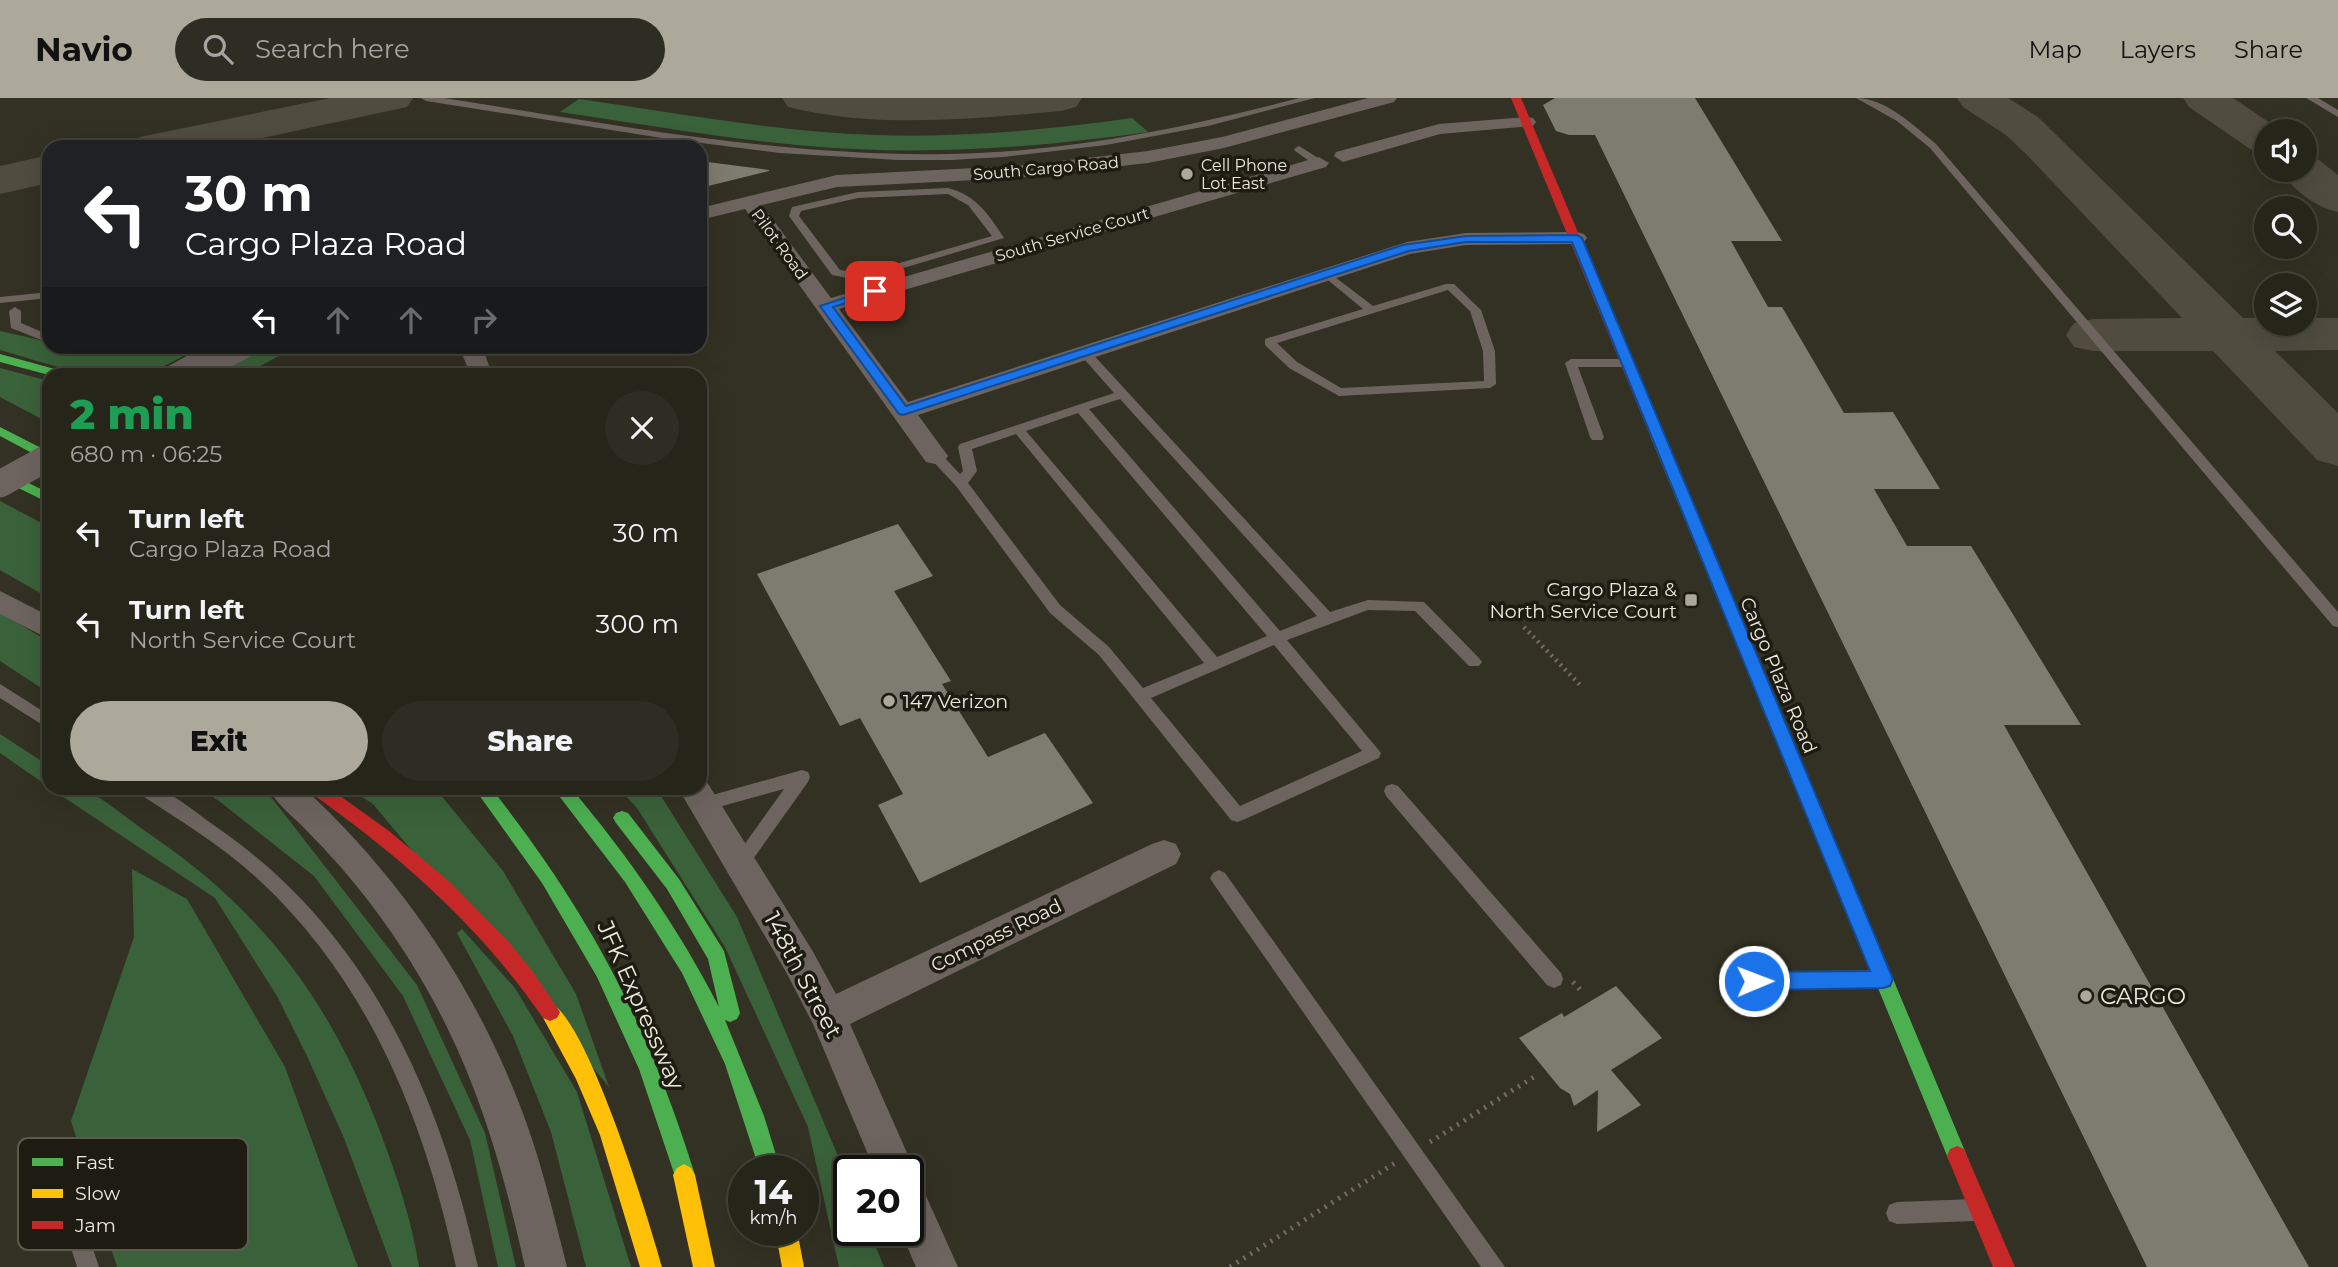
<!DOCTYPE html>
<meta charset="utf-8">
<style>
:root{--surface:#26251a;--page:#2e2d23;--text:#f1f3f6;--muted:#a4a5a2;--line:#424239;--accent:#aca99b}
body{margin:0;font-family:Montserrat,sans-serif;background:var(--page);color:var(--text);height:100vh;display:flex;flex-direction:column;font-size:26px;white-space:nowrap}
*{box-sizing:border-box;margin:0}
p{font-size:23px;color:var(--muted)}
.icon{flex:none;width:38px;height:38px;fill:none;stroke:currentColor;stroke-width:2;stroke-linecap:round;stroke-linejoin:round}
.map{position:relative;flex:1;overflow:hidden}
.details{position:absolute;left:42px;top:270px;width:665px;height:427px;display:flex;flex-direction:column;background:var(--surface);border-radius:21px;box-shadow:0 7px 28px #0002,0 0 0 2px var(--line)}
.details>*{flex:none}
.top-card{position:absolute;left:42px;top:42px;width:665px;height:214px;border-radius:21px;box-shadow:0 7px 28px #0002,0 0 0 2px var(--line);background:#202124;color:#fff;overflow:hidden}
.fabs{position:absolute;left:2254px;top:21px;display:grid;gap:14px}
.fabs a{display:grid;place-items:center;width:63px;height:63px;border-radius:50%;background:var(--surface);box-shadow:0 7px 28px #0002,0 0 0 2px var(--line);font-size:35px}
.speed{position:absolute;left:728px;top:1057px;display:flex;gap:14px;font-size:35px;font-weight:700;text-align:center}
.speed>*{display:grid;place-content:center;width:91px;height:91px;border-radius:50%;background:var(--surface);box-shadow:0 7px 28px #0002,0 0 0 2px var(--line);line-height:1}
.speed small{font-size:18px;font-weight:400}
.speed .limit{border:4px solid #111;border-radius:10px;background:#fff;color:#111}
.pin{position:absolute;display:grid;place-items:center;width:60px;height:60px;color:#fff;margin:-30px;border-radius:14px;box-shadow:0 4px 10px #0006}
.me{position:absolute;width:77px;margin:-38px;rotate:89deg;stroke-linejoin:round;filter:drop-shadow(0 0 5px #0008)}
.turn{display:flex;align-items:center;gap:24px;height:147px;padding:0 28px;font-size:32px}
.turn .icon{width:91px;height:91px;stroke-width:2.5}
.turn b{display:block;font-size:49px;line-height:60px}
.lanes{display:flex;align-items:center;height:66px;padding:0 28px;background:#0003;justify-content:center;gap:35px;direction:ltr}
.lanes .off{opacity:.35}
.round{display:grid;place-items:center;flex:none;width:74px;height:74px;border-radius:37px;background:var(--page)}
.head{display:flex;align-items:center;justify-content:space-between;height:119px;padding:0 28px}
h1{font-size:42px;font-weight:800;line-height:52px;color:#1e9e55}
.cta{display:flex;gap:14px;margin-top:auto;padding:14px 28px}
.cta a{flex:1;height:80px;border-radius:42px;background:var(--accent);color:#111;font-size:28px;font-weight:800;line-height:80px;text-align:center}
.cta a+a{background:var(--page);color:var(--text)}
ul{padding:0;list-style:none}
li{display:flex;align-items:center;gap:21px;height:91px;padding:0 28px}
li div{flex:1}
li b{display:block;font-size:26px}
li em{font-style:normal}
header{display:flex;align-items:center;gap:42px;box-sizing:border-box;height:98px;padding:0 35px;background:var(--accent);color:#111}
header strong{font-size:33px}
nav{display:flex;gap:38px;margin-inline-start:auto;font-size:24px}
.search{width:490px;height:63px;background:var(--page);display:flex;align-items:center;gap:18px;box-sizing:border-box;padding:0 24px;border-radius:38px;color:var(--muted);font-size:26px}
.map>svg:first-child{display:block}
.green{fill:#3a623a}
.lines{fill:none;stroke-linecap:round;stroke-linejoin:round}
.taxiway{fill:#504c40;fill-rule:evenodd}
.building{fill:#7d7c70}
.path-far1{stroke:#746c66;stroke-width:4.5;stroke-dasharray:2 4.5;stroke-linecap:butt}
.path{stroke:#746c66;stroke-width:5;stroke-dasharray:2 6;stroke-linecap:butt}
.lane{fill:#6e645f;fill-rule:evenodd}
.street{fill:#6e645f;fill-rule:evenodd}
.fast{fill:#4caf50;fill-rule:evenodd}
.slow{fill:#ffc107;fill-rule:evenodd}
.jam{fill:#c62828;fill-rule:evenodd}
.street-bridge{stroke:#6e645f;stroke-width:27}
.route{fill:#1a73e8;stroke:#114b97;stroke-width:2}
.poi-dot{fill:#aca99b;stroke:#1e1c12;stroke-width:2.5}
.labels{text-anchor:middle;stroke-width:7;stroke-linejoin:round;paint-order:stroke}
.far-poi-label{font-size:16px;fill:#edeadc;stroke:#1e1c12;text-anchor:start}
.far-street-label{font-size:16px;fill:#edeadc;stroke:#1e1c12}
.poi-label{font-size:19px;fill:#edeadc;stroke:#1e1c12;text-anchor:end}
.street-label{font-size:19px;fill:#edeadc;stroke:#1e1c12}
.near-street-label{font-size:23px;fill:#edeadc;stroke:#1e1c12}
.near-poi-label{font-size:23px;fill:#edeadc;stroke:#1e1c12;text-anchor:start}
.key{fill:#1e1c12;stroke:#5c5a4f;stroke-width:2}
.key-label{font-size:19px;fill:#edeadc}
</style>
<header>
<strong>Navio</strong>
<div class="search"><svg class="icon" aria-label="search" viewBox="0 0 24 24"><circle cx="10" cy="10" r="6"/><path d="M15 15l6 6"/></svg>Search here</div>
<nav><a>Map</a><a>Layers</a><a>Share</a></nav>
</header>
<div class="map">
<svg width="2338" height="1169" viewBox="0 0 2338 1169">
<rect width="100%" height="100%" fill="#333123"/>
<!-- green -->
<path class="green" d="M579 1C678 15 777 34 876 37 962 40 1047 32 1132 20L1148 34C1035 50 922 58 808 48 725 41 643 26 560 14Z
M0 233 49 244V248L72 249 118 258 163 249H200C186 256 171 266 156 271 103 288 50 266 0 252Z
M263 249H295L246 276H212Z
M0 270 49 283V325L0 299Z
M0 403 49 429V500L0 472Z
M0 514 49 544V595L0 563Z
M0 636 49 668V689L0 655Z
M50 690C59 689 73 687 82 690 101 698 130 723 148 735 264 813 332 906 381 1036 397 1079 412 1123 419 1169H392L344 1040 307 958 277 898 215 800Z
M198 690H264L417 887 485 1035 516 1169H498L470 1042 403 898 314 778 219 703Z
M348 690H435L503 773 576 896 609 989 373 706Z
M618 690H656L737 819 849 1084V1132H869L884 1169H839L808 1029 725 849 637 710Z
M132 771 187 801 285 969 358 1169H117L71 1023 134 839Z
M462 831 515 890 577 994 631 1169H586L551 1034 513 938 457 835Z"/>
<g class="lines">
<!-- taxiway -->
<path class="taxiway" d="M330 0H413L407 9 220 49H133L140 39Z
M782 0H1082L1076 9 1061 13C973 21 875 31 788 9Z
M1957 0H2008L2038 19 2243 220H2266V226H2305V220H2338V252L2275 253 2338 315V368L2317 362 2213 253H2093L2074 249 2066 237 2074 225 2093 221 2182 220 2027 57 2006 37 1963 9Z
M2183 0H2233L2282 33H2266V55L2250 51 2189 9Z
M49 57V85L0 96V68Z
M2305 59 2319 62 2338 77V114C2315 109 2293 92 2280 72H2305Z"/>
</g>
<!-- building -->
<path class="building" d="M1555 0H1695L1782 143H1731L1768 209H1782L1844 315 1893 314 1940 391H1874L1907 448H1971L2081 627H2004L2309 1169H2147L1595 37H1569L1556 33 1543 7Z
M700 63 769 72V73L700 90Z
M898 426 933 478 894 493 951 583 942 586 988 659 1045 635 1093 705 920 785 878 707 903 696 860 620 840 628 757 476Z
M1616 888 1662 940 1611 972 1641 1007 1597 1034 1598 992 1574 1008 1570 996 1560 990 1519 940 1562 915 1564 919Z"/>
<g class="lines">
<!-- path-far1 -->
<path class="path-far1" d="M1524 529 1580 587"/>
<!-- path -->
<path class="path" d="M1573 884 1582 894
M1430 1044 1537 977
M1230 1169 1395 1065"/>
<!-- lane -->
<path class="lane" d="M421 0H444C612 26 779 59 949 56 1068 54 1185 30 1299 0H1315L1208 28 1106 47 1003 59 951 62H898L780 55 662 40 426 3Z
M1856 0C1886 0 1914 28 1936 46L2338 514V529L2333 528 1930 50 1897 23Z
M2306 0H2318L2338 12V19Z
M1299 48 1323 63V67H1315L1295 53 1294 51Z
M948 90C976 97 989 117 1004 140L870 180 881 193 875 196 858 182 832 177 789 118 792 109 858 94ZM948 96 968 107 992 138 862 176 840 172 799 118 801 113 858 100Z
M1327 173 1373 208 1446 186H1454L1481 212 1495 253 1496 286 1490 290 1339 298 1289 270 1265 247V241L1363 211 1323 178 1321 176ZM1448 192 1470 213 1483 253 1484 283 1341 290 1297 264 1277 245Z
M49 194V200L0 205V199Z
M15 209 21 213V225L49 237V245L11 230 9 213Z
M97 248H112L106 252Z
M1084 250 1088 251 1330 514 1368 502 1424 504 1479 560 1482 564 1479 568H1469L1415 513 1368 512 1287 542 1381 655 1379 660 1243 722 1237 724 1231 722 1099 557 1050 515 956 388 928 358 930 355H940L960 376 963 373 958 349 960 346 1114 295 1078 254ZM1120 301 1317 518 1280 533 1089 311ZM1078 315 1267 538 1217 559 1026 333ZM1016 336 1204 565 1143 590 1109 549 1060 507 968 385 977 373 972 351ZM1274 547 1362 653 1240 708 1151 600Z
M1571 261H1627L1633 265 1627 269H1578L1604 339 1602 342H1592L1590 339 1565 265Z
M0 586 49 617V631L0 600Z
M802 672 808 674 810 679 808 684 746 771 740 773 734 771 731 766 734 761 784 691 704 713 698 711 695 706 698 701Z
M1392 686 1398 688 1561 875 1563 881 1561 887 1554 890 1547 887 1386 698 1384 693 1386 688Z
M136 690C141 689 151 688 157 690 170 693 202 719 215 728 368 833 439 993 478 1169H456C425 1024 370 885 259 782 223 748 179 722 138 695Z
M1219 772 1225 775 1505 1169H1481L1213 785 1210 780 1213 775Z
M1881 872 1888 875 1890 881 1888 887 1881 890 1753 892 1746 889 1743 883 1746 877 1753 874Z
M1974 1101 1982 1104 1985 1112 1982 1120 1974 1123 1897 1126 1889 1123 1886 1115 1889 1107 1897 1104Z
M82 1139 90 1142 99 1169H77L71 1150 74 1142Z"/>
<!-- street -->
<path class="street" d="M1368 0H1397L1394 4 1224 50 1148 65 1016 80 837 89 762 107 831 200 1312 61 1319 59 1329 65 1326 69 839 211 908 304 1407 144 1466 135 1577 134 1584 136 1587 140 1584 144 1577 146 1466 147 1410 156 918 317 948 358 944 364 935 366 926 364 745 111 700 122V110L837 77 1016 68 1148 53 1222 39Z
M1527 19 1533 20 1536 24 1533 28 1440 36 1343 64 1334 58 1336 54 1439 26Z
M205 248H263L260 253 218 276H198L196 272 187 276H159L163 271Z
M459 248H482L492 276H470Z
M0 493 49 518V541L0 516Z
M700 679 705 681 812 852 836 896 1152 746 1164 742 1176 746 1181 756 1176 766 850 926 915 1073 910 1084 922 1089 958 1169H916L900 1132H908V1073H875L813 926 786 874 678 690H700Z
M268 690H304C399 778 472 884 519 1005 540 1058 553 1114 567 1169H525C494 1030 458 921 370 805 351 780 330 756 307 733 294 719 277 707 268 690Z"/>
<!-- fast -->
<path class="fast" d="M0 256 62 273 64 276 49 277 0 264Z
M0 329 49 354V364L0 338Z
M0 371 49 395V405L0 381Z
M474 690H491C589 814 648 926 695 1077L691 1084 684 1088 677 1084 639 971 597 879 542 785Z
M553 690H571C628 758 678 829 719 909L708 861 667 791 616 725 613 720 616 715 622 713 628 715 679 781 724 853 740 915 737 921 730 924 725 922 764 1018 781 1073H760L725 966 682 875 625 784Z
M1824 730 1830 732 1833 737 1967 1058 1964 1065 1957 1068 1950 1065 1815 737 1818 732Z"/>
<!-- slow -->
<path class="slow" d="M1657 333 1664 337 1833 737 1830 742 1824 744 1818 742 1815 737 1650 337Z
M550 905C587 919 650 1125 662 1169H640L600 1037 576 981 540 914 543 908Z
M684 1066 691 1070 695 1077 715 1169H693L673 1077 677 1070Z
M775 1132H797L804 1169H782Z"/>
<!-- jam -->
<path class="jam" d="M1511 0H1521L1664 337 1662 340H1652L1650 337Z
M309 690H329L389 733 451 785 508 843 533 874 560 914 557 920 550 923 543 920C479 827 402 760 311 695Z
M1957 1048 1964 1051 2015 1169H1993L1947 1058 1950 1051Z"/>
<!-- street-bridge -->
<path class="street-bridge" d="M0 386 49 359"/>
</g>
<!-- route -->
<path class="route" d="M1577 137 1582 140 1893 881 1890 888 1883 890 1754 892 1747 889 1744 883 1747 877 1754 874 1870 873 1572 144H1466L1409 153 903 317 899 316 820 208 871 191H879V195L833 209 906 308 1403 147 1466 138Z"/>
<!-- markers -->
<g class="poi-dot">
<circle cx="1187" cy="76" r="7"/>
<rect x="1684" y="495" width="14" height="14" rx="3.5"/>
<circle cx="889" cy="603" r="7"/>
<circle cx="2086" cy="898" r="7"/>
</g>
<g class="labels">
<!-- far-poi labels -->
<g class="far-poi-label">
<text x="1201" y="73">Cell Phone<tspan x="1201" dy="18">Lot East</tspan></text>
</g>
<!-- far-street labels -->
<g class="far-street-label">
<text transform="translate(1046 70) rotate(-5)" y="6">South Cargo Road</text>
<text transform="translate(1072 136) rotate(-16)" y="6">South Service Court</text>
<text transform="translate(780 146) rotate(54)" y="6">Pilot Road</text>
</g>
<!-- poi labels -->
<g class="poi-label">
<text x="1677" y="498">Cargo Plaza &amp;<tspan x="1677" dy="22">North Service Court</tspan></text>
<text x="903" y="610" text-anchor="start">147 Verizon</text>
</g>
<!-- street labels -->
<g class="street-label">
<text transform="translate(1779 577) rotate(67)" y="7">Cargo Plaza Road</text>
<text transform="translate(996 837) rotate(-26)" y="7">Compass Road</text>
</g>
<!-- near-street labels -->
<g class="near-street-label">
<text transform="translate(803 877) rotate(62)" y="8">148th Street</text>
<text transform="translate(641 907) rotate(66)" y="8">JFK Expressway</text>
</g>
<!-- near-poi labels -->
<g class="near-poi-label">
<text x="2100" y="906">CARGO</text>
</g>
</g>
<!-- legend -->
<rect x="18" y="1040" width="230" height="112" rx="10" class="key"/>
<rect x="32" y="1060" width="31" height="8" fill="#4caf50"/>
<rect x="32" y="1091" width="31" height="9" fill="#ffc107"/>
<rect x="32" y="1123" width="31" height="8" fill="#c62828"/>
<g class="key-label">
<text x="75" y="1071">Fast</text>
<text x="75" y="1102">Slow</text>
<text x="75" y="1134">Jam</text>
</g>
</svg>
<div class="fabs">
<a><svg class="icon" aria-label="sound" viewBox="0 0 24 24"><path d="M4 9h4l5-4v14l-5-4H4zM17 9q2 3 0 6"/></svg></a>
<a><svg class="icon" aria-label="search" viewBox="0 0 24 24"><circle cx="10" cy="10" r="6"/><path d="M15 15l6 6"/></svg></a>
<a><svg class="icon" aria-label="layers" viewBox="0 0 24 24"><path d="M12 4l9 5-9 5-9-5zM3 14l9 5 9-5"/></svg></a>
</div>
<div class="speed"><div>14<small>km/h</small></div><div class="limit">20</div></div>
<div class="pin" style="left:875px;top:193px;background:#d93025"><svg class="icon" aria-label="arrive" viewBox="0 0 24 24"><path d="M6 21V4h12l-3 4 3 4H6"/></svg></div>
<svg class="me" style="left:1754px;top:883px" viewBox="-20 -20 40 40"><circle r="17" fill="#1a73e8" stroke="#fff" stroke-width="3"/><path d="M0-11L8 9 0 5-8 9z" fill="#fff"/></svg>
<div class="top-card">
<div class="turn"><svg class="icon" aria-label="left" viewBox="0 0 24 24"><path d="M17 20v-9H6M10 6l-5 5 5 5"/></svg><div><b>30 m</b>Cargo Plaza Road</div></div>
<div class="lanes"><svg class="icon" aria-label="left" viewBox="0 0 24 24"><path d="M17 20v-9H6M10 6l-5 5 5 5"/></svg><svg class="icon off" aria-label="ahead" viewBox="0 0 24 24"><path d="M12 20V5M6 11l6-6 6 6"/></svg><svg class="icon off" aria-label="ahead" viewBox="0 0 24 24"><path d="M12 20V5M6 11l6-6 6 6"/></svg><svg class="icon off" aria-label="right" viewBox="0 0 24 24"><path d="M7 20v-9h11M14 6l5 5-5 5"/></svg></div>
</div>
<section class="details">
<div class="head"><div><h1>2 min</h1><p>680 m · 06:25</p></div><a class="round"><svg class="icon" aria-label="close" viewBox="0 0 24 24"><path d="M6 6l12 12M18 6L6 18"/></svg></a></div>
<ul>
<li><svg class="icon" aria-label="left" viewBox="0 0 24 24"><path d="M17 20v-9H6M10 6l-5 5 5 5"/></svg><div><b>Turn left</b><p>Cargo Plaza Road</p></div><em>30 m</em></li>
<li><svg class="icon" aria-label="left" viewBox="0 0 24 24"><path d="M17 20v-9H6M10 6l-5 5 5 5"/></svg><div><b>Turn left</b><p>North Service Court</p></div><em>300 m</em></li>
</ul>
<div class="cta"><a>Exit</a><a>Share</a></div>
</section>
</div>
